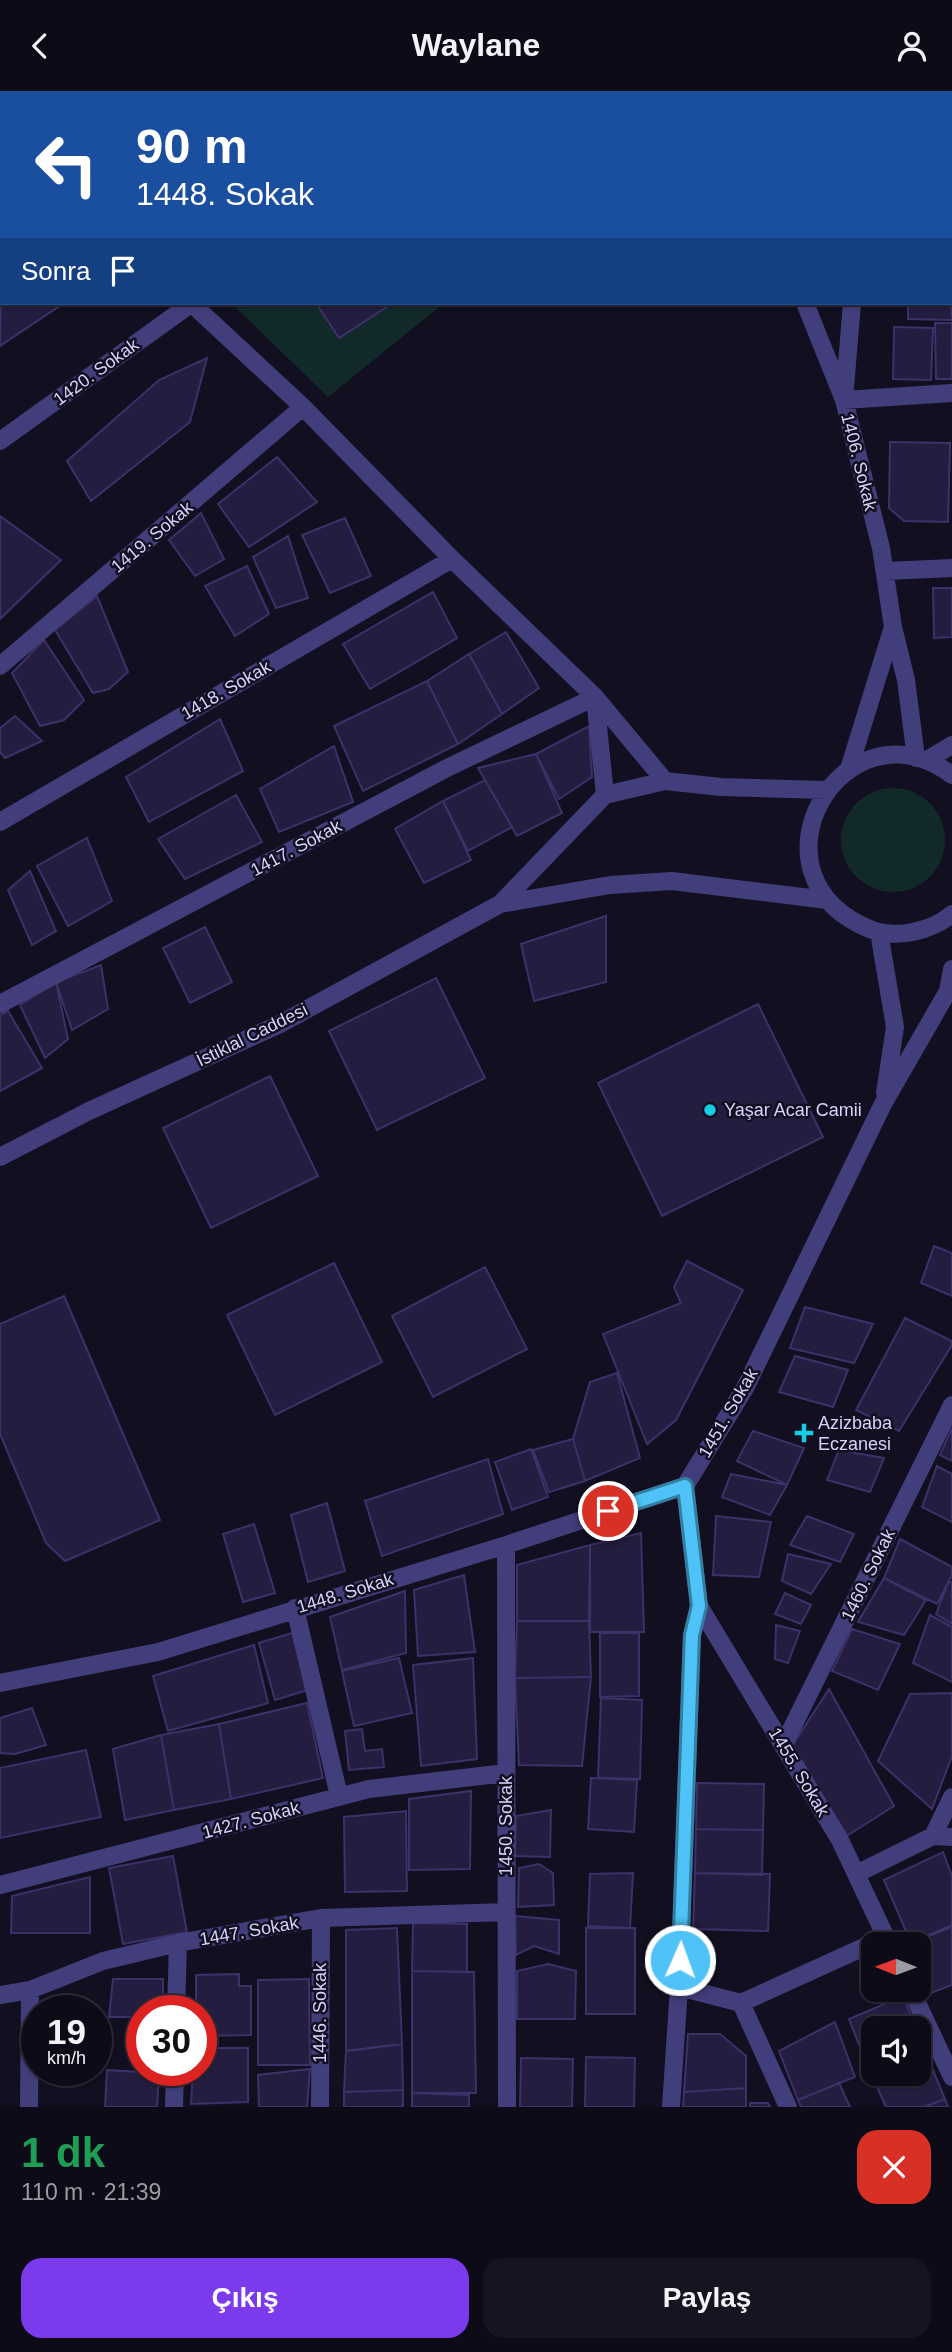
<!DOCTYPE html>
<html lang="tr">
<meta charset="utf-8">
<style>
:root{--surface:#0e0b18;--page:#171421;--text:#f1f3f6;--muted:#9b9ba2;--line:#2e2b37;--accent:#7c3aed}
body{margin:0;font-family:Arial,sans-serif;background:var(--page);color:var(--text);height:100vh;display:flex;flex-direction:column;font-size:26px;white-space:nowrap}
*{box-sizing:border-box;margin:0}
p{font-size:23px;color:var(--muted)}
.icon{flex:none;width:38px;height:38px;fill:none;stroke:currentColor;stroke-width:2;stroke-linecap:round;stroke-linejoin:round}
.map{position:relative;height:2016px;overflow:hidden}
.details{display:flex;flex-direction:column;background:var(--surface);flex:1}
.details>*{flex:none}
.hud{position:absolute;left:0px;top:0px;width:952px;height:214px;box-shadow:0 2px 5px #0004,0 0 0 2px var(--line);background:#1a4fa0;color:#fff;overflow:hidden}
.needle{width:46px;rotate:271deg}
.tools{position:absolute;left:861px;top:1841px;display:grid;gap:14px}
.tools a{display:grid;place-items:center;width:70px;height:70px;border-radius:14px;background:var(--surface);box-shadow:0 2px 5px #0004,0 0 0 2px var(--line);font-size:35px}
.speed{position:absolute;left:21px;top:1904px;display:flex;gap:14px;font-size:35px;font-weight:700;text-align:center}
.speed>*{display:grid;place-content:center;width:91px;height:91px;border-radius:50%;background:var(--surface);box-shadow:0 2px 5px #0004,0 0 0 2px var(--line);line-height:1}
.speed small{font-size:18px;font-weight:400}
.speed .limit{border:10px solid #d22;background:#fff;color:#111}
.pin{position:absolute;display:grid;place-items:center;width:60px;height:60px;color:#fff;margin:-30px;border:4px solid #fff;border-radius:50%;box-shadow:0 2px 7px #0007}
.me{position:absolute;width:77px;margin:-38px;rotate:2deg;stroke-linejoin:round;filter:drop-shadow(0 0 5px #0008)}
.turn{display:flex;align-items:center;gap:24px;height:147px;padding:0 21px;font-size:32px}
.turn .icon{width:91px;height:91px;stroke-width:2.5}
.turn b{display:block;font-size:49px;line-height:60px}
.then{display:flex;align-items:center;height:66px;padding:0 21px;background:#0003;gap:14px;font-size:26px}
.round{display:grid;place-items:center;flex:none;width:74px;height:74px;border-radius:21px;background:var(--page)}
.summary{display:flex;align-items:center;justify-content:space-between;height:119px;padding:0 21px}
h1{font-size:42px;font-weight:800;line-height:52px;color:#1e9e55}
.action{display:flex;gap:14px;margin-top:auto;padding:14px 21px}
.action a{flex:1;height:80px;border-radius:21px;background:var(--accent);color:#fff;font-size:28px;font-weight:800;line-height:80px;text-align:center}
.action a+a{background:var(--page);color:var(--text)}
header{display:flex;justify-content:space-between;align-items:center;height:91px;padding:0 21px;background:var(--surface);font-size:32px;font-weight:800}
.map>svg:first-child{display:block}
.green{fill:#122929}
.building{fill:#241d3f;stroke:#3c3169;stroke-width:2}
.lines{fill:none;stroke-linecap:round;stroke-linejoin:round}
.minor{stroke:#413e7b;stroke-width:18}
.route-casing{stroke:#337fa1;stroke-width:18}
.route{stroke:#4fc3f7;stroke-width:12}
.poi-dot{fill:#14cde5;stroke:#120f20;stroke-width:2.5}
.labels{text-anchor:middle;stroke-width:5;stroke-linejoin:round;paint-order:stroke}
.street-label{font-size:18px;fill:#d7d2fb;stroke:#120f20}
.poi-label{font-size:18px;fill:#d7d2fb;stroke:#120f20;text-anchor:start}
</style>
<header><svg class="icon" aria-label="back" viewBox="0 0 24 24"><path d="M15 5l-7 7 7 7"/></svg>Waylane<svg class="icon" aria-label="person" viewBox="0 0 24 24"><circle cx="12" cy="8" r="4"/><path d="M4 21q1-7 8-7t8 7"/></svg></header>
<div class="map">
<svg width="952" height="2016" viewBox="0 0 952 2016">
<rect width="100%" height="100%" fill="#120f20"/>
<!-- green -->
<path class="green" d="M231 212H444L328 306Z
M841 749a52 52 0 1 1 104 0a52 52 0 1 1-104 0Z"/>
<!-- building -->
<path class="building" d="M168 0H253L254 2H169Z
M909 0H952V4L950 2Z
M950 7H952L950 58Z
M950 63H952V100H950Z
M950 105H952V142H950Z
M950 190 952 229 908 228V212H950Z
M1 196 2 212H64L0 255Z
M316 212H393L339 247Z
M935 232H952V288H936Z
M894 236 933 237 931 289 893 288Z
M207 267 190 331 91 410 67 370 159 289Z
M890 351 950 352 948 431 904 430 889 417Z
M277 366 317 411 249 456 218 413Z
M201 422 224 468 195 485 169 449Z
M0 425 61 469 0 528Z
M345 427 371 485 330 502 302 444Z
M288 445 308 507 276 517 253 466Z
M247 475 269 523 235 545 205 495Z
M933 497H952V546L934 547Z
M433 501 457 547 370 598 343 553Z
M97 505 128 581 109 598 93 602 55 539Z
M506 541 539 597 502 623 469 563Z
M44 549 84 609 64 629 40 635 12 582Z
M469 563 502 623 458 653 427 590Z
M427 590 458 653 363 700 334 635Z
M15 625 42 650 5 667 0 661V637Z
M220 628 243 680 149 731 126 686Z
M589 635 592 686 559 708 536 663Z
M334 655 353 711 279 741 260 698Z
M536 663 562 722 517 745 478 677Z
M485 689 512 736 468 760 443 710Z
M236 704 262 751 185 788 158 748Z
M443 710 471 769 424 792 395 738Z
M87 747 112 810 68 835 37 775Z
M30 780 56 840 32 854 8 799Z
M606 825V891L534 910 521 853Z
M205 836 232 891 190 912 163 857Z
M101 874 108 918 72 939 56 891Z
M436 887 485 987 377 1039 329 940Z
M56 891 68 948 45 967 20 914Z
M758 913 823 1046 662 1125 598 992Z
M8 920 42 977 0 1000V924Z
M270 985 318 1085 211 1137 163 1037Z
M934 1155 952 1162V1205L921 1192Z
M687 1170 743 1199 676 1329 647 1353 603 1243 681 1212 674 1196Z
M334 1172 382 1271 275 1324 227 1224Z
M485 1176 527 1258 433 1306 392 1225Z
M64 1205 160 1429 65 1470 46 1452 0 1343V1233Z
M805 1216 873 1233 854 1272 790 1257Z
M905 1227 952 1250V1254L899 1340 856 1319Z
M795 1265 848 1279 833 1316 779 1301Z
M617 1282 640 1367 585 1390 573 1348 590 1291Z
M952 1337V1370L940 1364Z
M753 1340 804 1357 787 1394 737 1370Z
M573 1348 585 1390 549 1401 533 1359Z
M531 1358 548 1406 512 1419 495 1371Z
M839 1359 884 1367 870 1401 827 1389Z
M488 1368 503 1423 382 1465 365 1410Z
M937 1375 952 1383V1431L922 1416Z
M731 1383 787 1394 770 1424 722 1406Z
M327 1412 345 1480 308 1491 291 1424Z
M716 1425 771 1431 759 1486 713 1484Z
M807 1425 854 1443 840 1471 790 1454Z
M254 1433 275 1502 243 1511 223 1443Z
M641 1442 644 1541H590V1454Z
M900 1448 952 1476V1484L937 1513 884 1487Z
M590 1454 589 1530H517V1474Z
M788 1463 831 1473 811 1503 782 1490Z
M464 1484 475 1561 418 1565 414 1499Z
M884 1487 926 1509 904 1544 858 1531Z
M952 1491V1533L936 1523 948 1492Z
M405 1500 406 1562 342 1579 330 1526Z
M785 1502 811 1514 801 1533 775 1523Z
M930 1524 952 1536V1591L913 1572Z
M517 1530H589L591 1586 515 1587Z
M776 1534 800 1540 788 1572 775 1568Z
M852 1538 900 1553 878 1599 832 1580Z
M292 1542 308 1599 275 1609 259 1552Z
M600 1542H639V1605L600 1606Z
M254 1554 268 1612 168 1640 153 1585Z
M399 1567 412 1622 354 1635 342 1580Z
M473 1567 477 1668 421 1675 413 1574Z
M591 1586 582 1675 519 1674 515 1587Z
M829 1598 894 1715 840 1749 792 1655Z
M952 1602V1665L932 1718 878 1670 910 1603Z
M601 1607 642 1609 640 1688 598 1687Z
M307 1612 323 1687 231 1708 219 1633Z
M32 1617 46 1654 15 1663 0 1662V1627Z
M219 1633 231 1708 174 1719 161 1644Z
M362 1638 365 1660 382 1658 384 1676 349 1679 345 1640Z
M161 1644 174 1719 125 1729 113 1658Z
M86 1659 101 1726 0 1747V1677Z
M591 1687 637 1689 634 1741 588 1738Z
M697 1692 764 1693 763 1739 696 1738Z
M471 1700 470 1778 409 1779V1708Z
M551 1719 550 1766 515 1765 516 1725Z
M406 1720 407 1800 345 1801 344 1726Z
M696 1738 763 1739 762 1784 695 1782Z
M943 1761 952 1785V1834L911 1852 884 1789Z
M173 1765 187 1841 123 1853 109 1777Z
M539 1773 553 1782 554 1814 518 1816 519 1777Z
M633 1782 630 1837 588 1835 590 1783Z
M695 1782 770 1783 768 1840 693 1838Z
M90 1786V1842H11L12 1805Z
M515 1825 559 1829V1863L534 1855 516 1864Z
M413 1832 467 1833V1881L412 1880Z
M952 1836V1894L931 1902 919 1872V1853L911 1852Z
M397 1837 402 1953 346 1960V1839Z
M586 1837H635V1923H586Z
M548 1873 576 1880 575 1928H517V1880Z
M412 1880 474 1881 476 2002H412Z
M239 1883V1895H251V1944L201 1945V1920H196V1884Z
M113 1888H163V1920H142V1926H109Z
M309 1888 310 1974H258V1889Z
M903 1905 916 1937H873V1972L867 1974 849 1928Z
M835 1931 855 1986 798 2009 779 1960Z
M688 1943H720L746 1965V1997L684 2001Z
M402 1953 403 1999 344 2001 346 1960Z
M922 1953 945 2008 924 2016H886L867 1974 873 1972V1983H919V1954Z
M201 1957H248V2011L191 2013 193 1979H201Z
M586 1966 635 1967 634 2016H585Z
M521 1967 573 1968 572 2016H520Z
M310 1978 307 2016H259L258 1984Z
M107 1979 159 1982 157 2016H105Z
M839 1992 850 2016H801L798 2009Z
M746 1997V2016H683L684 2001Z
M403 1999V2016H344V2001Z
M412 2002 469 2004V2016H412Z
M945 2008 948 2016H924Z
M750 2012H768L770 2016H750Z"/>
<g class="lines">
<!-- minor -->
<path class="minor" d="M12 0 13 2
M713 0 714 2
M870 2V0
M0 107 2 106
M191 212 303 316 452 468 595 606 665 690
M805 212 844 309 881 457 893 536 906 589 916 667
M852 212 844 309 952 302
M0 350 192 212
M886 480 952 477
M0 575 303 316
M595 606 605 704
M927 669 952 654
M849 678 893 536
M952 684C843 603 737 786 872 839 897 848 932 840 952 823
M0 731 452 468
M500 813 610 794 672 790 827 809
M879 841 895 936 885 1002
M0 913 447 677 595 606
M0 1066 89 1020 280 933 500 813 605 704 665 690 721 696 826 699
M506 1454 507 2016
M699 1515 840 1749 889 1853
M295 1517 339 1705
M0 1592 158 1561 506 1454 685 1395
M783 1655 952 1314
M933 1745 952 1706
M856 1783 933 1745 952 1746
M0 1794 369 1698 506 1682
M679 1896 741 1912 788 2016
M911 1899 952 1986
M0 1904 30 1899 103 1870 178 1852 321 1827 506 1821
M741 1912 886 1846
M176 1920 178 1852
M29 2016 30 1899
M174 2016 175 1979
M320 2016 321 1827
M671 2016 679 1896 692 1544 699 1515 685 1395 745 1297 883 1013 948 900 952 878"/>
</g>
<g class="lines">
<!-- route casing -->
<g class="route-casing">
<path id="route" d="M608 1420 685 1395 699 1515 692 1544 680 1869"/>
</g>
<!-- route -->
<use href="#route" class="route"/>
</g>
<!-- markers -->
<g class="poi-dot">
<circle cx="710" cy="1019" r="7"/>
<path d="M800.5 1331.5h7v7h7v7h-7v7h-7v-7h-7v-7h7z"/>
</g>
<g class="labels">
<!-- street labels -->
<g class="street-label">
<text transform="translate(96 281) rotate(-36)" y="6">1420. Sokak</text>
<text transform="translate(859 371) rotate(76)" y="6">1406. Sokak</text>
<text transform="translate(152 446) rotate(-40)" y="6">1419. Sokak</text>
<text transform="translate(226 599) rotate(-30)" y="6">1418. Sokak</text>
<text transform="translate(296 757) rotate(-28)" y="6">1417. Sokak</text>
<text transform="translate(252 944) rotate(-26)" y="6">İstiklal Caddesi</text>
<text transform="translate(728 1322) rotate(-60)" y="6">1451. Sokak</text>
<text transform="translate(868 1484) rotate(-64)" y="6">1460. Sokak</text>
<text transform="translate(345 1502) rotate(-17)" y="6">1448. Sokak</text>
<text transform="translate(799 1681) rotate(59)" y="6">1455. Sokak</text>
<text transform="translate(251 1729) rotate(-15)" y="6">1427. Sokak</text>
<text transform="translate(506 1735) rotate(-90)" y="6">1450. Sokak</text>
<text transform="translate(249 1840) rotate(-10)" y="6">1447. Sokak</text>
<text transform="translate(320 1922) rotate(-90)" y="6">1446. Sokak</text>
</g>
<!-- poi labels -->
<g class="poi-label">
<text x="724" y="1025">Yaşar Acar Camii</text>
<text x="818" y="1338">Azizbaba<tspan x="818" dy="21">Eczanesi</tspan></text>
</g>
</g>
</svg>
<div class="tools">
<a><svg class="needle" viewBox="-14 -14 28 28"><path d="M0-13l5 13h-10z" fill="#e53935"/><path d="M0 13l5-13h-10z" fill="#9b9ba2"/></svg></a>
<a><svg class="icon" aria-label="sound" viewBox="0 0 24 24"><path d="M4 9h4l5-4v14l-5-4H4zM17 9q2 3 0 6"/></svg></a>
</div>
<div class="speed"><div>19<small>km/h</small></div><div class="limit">30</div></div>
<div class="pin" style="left:608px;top:1420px;background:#d93025"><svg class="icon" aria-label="arrive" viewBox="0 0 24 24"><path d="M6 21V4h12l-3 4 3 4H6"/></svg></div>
<svg class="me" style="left:680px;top:1869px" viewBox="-20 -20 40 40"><circle r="17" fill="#4fc3f7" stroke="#fff" stroke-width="3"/><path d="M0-11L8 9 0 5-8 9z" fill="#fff"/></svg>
<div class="hud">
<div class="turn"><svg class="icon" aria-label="left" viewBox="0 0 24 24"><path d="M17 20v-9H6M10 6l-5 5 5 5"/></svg><div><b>90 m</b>1448. Sokak</div></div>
<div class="then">Sonra<svg class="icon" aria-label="arrive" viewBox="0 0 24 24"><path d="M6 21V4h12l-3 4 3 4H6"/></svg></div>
</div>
</div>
<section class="details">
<div class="summary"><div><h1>1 dk</h1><p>110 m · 21:39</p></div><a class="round" style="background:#d93025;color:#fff"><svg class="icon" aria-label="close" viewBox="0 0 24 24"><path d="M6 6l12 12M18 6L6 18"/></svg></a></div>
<div class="action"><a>Çıkış</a><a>Paylaş</a></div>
</section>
